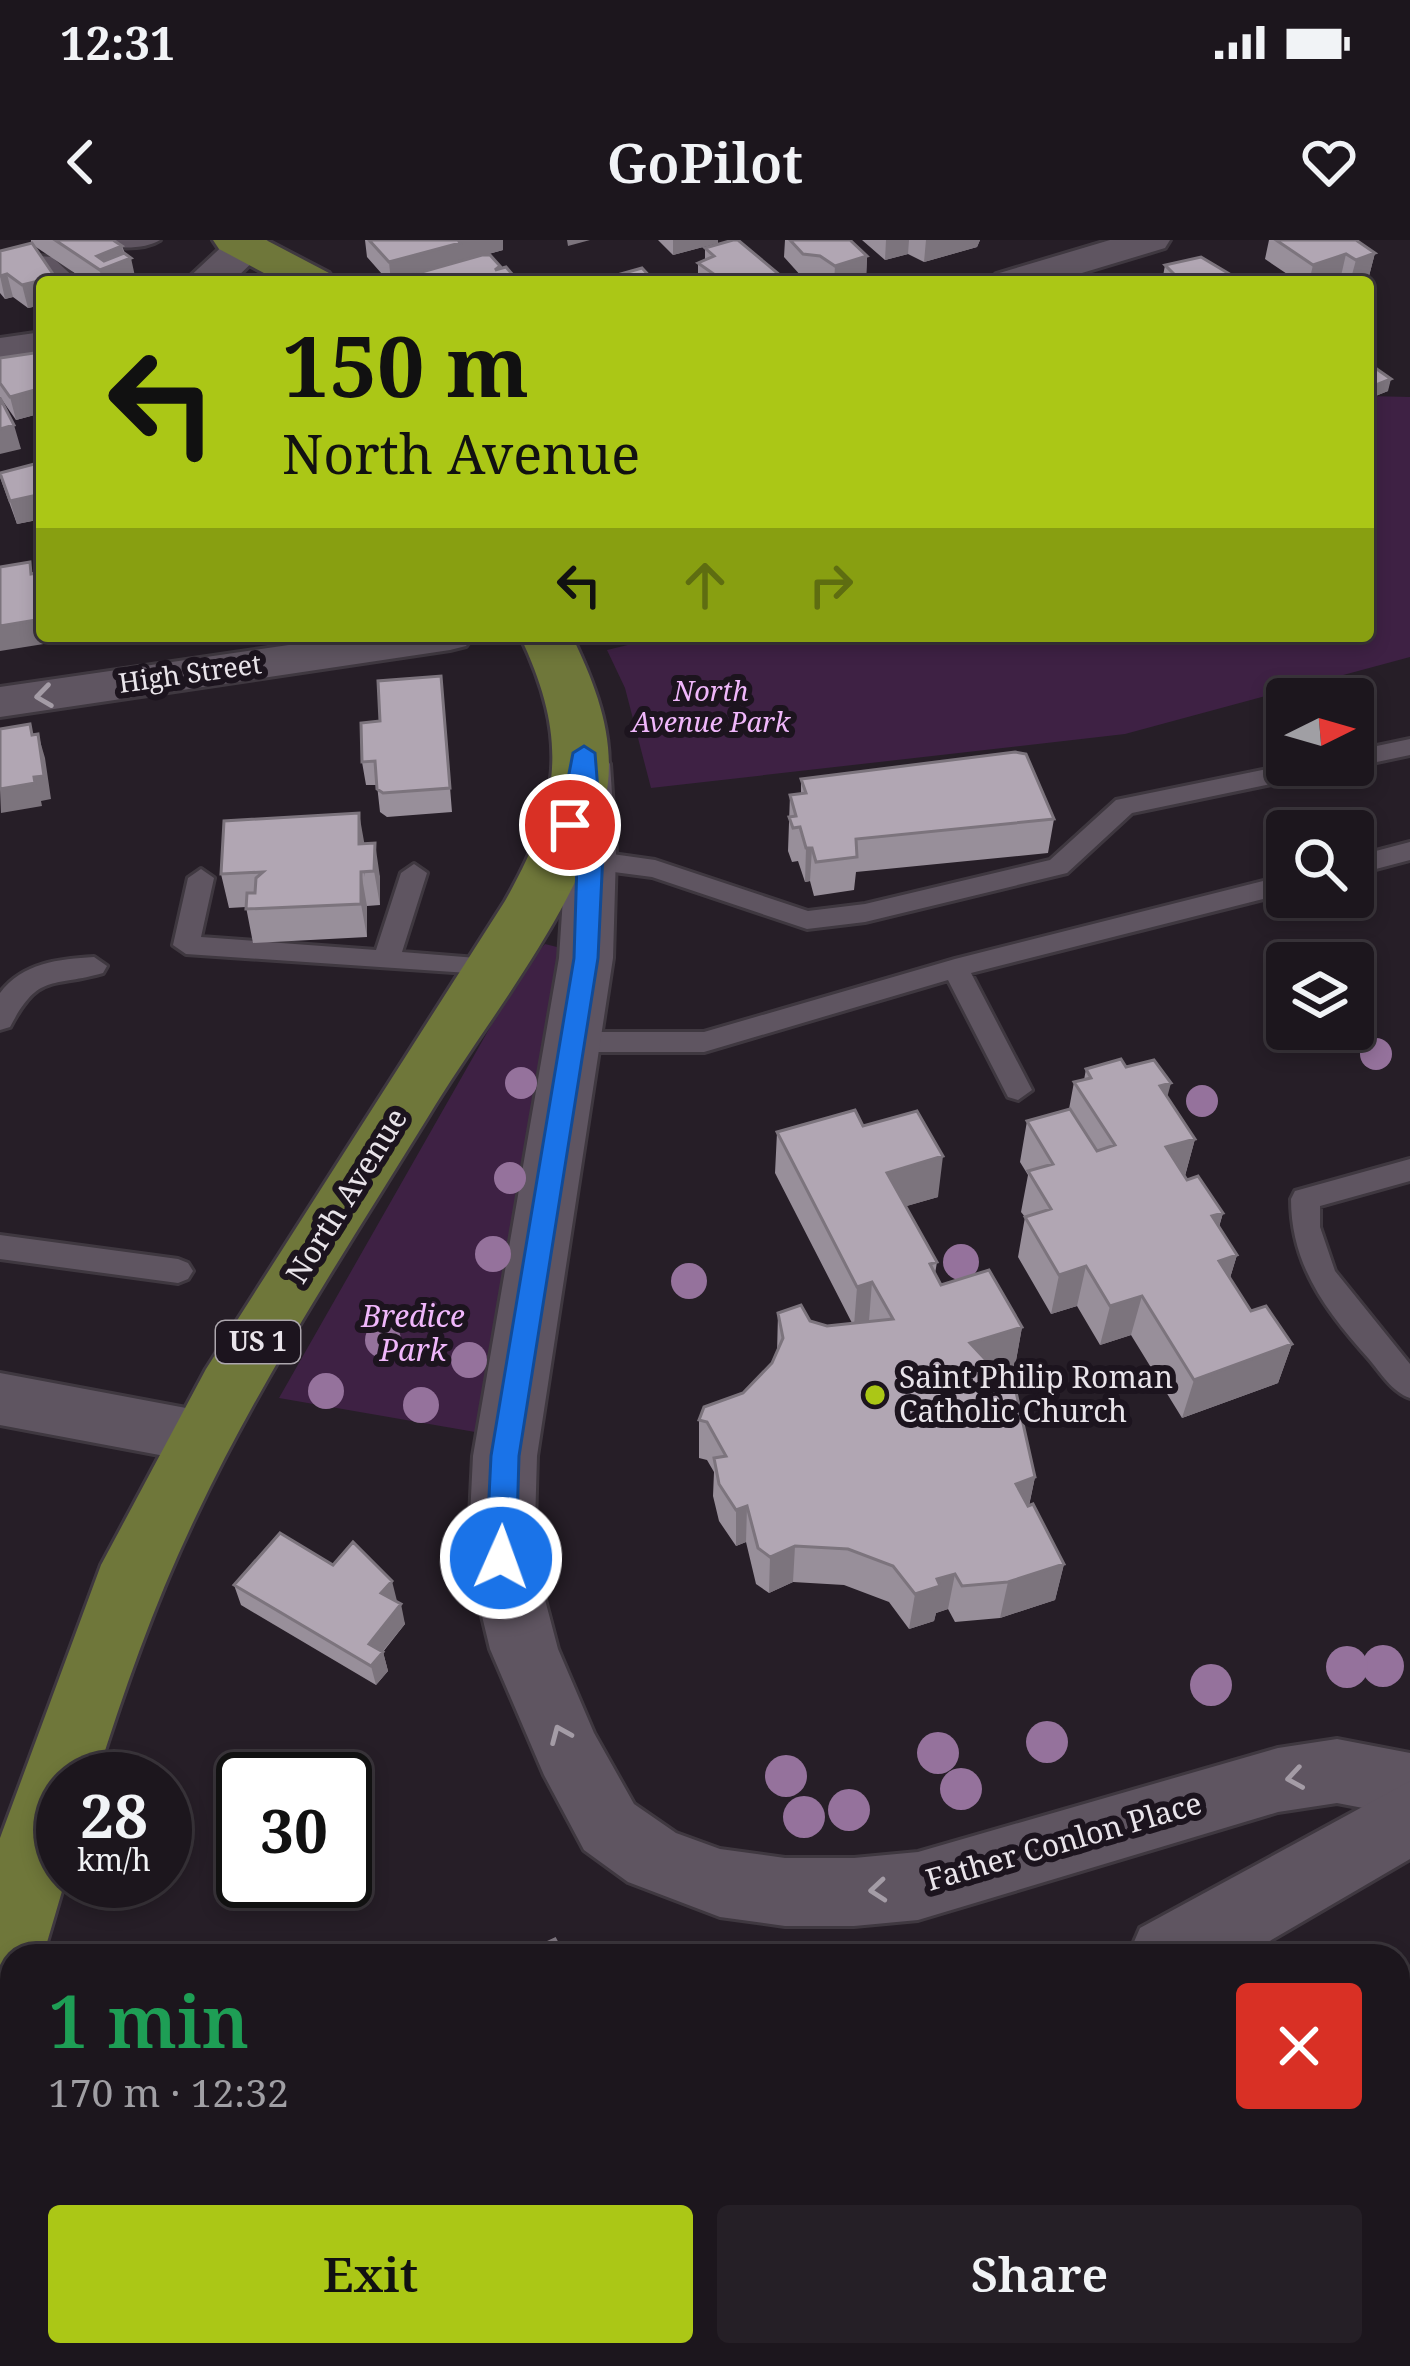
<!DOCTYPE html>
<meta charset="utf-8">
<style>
:root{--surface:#1c161d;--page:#251f26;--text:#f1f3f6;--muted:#a09fa4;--line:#3a353b;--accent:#abc716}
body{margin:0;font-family:"Noto Serif",serif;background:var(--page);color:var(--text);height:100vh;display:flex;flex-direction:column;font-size:45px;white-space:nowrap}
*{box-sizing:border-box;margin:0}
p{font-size:39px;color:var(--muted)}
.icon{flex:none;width:66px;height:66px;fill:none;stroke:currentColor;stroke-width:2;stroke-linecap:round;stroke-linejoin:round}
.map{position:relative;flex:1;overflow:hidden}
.drawer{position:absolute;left:0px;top:1704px;width:1410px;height:423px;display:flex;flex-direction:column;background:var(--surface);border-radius:36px 36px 0 0;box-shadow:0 6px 18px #0003,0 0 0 3px var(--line)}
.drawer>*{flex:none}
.hud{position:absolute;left:36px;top:36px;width:1338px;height:366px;border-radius:12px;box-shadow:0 6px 18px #0003,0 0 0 3px var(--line);background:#abc716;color:#111;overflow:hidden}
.needle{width:78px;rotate:85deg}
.controls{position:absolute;left:1266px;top:438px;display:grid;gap:24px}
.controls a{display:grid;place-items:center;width:108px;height:108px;border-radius:12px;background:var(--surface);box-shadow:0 6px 18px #0003,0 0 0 3px var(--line);font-size:60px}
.speed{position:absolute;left:36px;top:1512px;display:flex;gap:24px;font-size:60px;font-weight:700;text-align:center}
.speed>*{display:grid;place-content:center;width:156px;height:156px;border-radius:50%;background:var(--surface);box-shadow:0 6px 18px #0003,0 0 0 3px var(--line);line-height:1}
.speed small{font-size:30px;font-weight:400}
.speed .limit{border:6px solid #111;border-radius:18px;background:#fff;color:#111}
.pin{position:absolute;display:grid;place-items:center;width:102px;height:102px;color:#fff;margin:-51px;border:6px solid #fff;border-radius:50%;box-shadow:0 3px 12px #0007}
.me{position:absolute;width:132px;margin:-66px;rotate:2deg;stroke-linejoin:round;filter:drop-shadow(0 0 9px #0008)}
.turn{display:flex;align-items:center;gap:42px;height:252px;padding:0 48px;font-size:54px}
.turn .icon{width:156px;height:156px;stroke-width:2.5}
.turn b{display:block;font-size:84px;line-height:102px}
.lanes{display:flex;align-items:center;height:114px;padding:0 48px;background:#0003;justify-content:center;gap:60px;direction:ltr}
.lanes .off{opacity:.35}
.round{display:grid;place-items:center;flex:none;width:126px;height:126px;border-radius:12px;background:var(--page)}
.headline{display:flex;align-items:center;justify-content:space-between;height:204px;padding:0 48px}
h1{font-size:72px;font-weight:600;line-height:90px;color:#1e9e55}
.cta{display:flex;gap:24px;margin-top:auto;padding:24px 48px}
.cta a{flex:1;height:138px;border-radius:12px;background:var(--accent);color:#111;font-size:48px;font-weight:600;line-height:138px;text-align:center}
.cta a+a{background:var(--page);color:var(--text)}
.status{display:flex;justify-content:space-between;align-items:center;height:84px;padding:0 60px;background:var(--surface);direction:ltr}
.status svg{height:33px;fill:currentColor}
header{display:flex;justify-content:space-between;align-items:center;height:156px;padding:0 48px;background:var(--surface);font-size:54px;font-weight:600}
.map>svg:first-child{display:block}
.green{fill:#3e2144}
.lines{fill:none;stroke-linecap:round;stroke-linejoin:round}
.service-casing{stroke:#3f3840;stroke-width:6}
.minor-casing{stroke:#3f3840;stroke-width:6}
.secondary-casing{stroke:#3f3840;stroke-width:6}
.primary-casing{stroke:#3f3840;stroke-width:6}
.service{fill:#5f5561;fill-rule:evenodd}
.minor{fill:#5f5561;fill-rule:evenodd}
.secondary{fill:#5f5561;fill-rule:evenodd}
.primary{fill:#6f773a;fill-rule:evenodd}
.tree{fill:#95729c}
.wall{fill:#988f9a}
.shaded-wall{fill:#7c747d}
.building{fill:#b1a6b3;stroke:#7c747d;stroke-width:3}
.oneway{stroke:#a49ca6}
.route{fill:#1a73e8;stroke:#114b97;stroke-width:3}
.poi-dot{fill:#abc716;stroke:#1c141e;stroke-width:4.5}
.labels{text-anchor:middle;stroke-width:12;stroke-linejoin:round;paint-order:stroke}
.far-street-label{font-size:27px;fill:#e9e4ea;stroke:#1c141e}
.far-park-label{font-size:27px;font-style:italic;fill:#f0b7fb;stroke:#1c141e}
.shield{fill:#1c141e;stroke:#aca6ad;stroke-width:3}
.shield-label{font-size:27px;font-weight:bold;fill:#e9e4ea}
.street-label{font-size:30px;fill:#e9e4ea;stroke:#1c141e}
.park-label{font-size:30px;font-style:italic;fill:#f0b7fb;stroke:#1c141e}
.poi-label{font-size:30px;fill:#e9e4ea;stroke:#1c141e;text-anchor:start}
</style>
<div class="status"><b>12:31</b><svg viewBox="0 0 49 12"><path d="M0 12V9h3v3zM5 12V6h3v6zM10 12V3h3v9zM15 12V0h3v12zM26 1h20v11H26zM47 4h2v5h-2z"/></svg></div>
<header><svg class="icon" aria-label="back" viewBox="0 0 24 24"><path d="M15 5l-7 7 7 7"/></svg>GoPilot<svg class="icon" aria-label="heart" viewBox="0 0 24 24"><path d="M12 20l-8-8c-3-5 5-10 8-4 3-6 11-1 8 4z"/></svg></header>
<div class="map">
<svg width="1410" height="2126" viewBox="0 0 1410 2126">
<rect width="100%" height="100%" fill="#261e27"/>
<!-- green -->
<path class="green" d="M1368 156 1410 157V417L1125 494 651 548 625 448 607 410 665 396H1368Z
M545 704 561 708 481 1193 279 1158 525 726Z"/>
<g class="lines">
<!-- service casing -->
<g class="service-casing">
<path id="service" d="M92 0H160C145 10 107 10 92 0Z
M0 13 52 17 79 42H57L40 27 0 25Z
M1410 499V515L1353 527 1346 525H1353V511Z
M1287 525H1336L1324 533 1132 573 1067 633 865 682 807 689 652 637 591 629 578 620 591 611 655 620 808 671 865 664 1050 620 1116 560Z
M1410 602V620L1353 635V617Z
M414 624 427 633 402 712 489 719 498 721 502 728 498 735 186 714 173 705 188 638 201 629 214 638 201 697 376 710 401 633Z
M1287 635V653L971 733 1032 850 1018 860 1008 857 948 740 704 812H573L559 802 573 792H704L955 719Z
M94 717 107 726 103 733C51 748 39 732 10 787L0 790V753C22 723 59 719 94 717Z
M1410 919V941L1320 966V987L1335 1031 1410 1124V1158C1392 1152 1381 1133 1369 1119 1326 1071 1291 1025 1291 959L1295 951Z
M0 995 178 1019 188 1023 193 1031 188 1039 178 1043 0 1019Z
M542 2115H584L588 2126H546Z"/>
</g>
<!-- minor casing -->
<g class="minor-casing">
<path id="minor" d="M1110 0H1170L1165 8 1052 42H990L996 34Z
M351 396H473L466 406 450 410 0 477V447Z
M585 508 602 513 610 524 616 613 613 718 537 1216 534 1318 558 1409 594 1493 634 1564 676 1593 720 1609 785 1618H854L918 1612 1278 1508 1337 1499 1410 1513V1577L1337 1563 1278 1572 918 1680 854 1686H785L720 1677 628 1642 584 1610 544 1535 490 1409 468 1318 473 1216 559 718 566 613 560 524 568 513Z
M0 1133 202 1171 224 1178 233 1197 224 1216 202 1223 0 1185Z"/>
</g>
<!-- secondary casing -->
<g class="secondary-casing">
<path id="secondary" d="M229 0H267L270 5 232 42H184Z
M42 92V118L0 124V98Z
M1410 1541V1619L1244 1716H1128L1140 1688Z
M403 2115H507L502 2126H398Z"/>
</g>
<!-- primary casing -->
<g class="primary-casing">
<path id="primary" d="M213 0H266L329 33 336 42H281L219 9Z
M520 396H572C597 448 618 503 605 561 580 669 485 782 428 877 348 1007 261 1138 196 1276 155 1361 124 1450 96 1539H63L65 1641 43 1716H12V1760L0 1764V1598L101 1325 206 1129 505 661C561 563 569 499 520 396Z"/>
</g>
<!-- service -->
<use href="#service" class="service"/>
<!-- minor -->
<use href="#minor" class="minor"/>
<!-- secondary -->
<use href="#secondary" class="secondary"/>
<!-- primary -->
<use href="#primary" class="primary"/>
</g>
<!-- trees -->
<g class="tree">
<circle cx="1376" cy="814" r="16"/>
<circle cx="521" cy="843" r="16"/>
<circle cx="1202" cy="861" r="16"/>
<circle cx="510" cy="938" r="16"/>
<circle cx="493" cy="1014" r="18"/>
<circle cx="961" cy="1022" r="18"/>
<circle cx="689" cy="1041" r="18"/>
<circle cx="383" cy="1100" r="18"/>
<circle cx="469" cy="1120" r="18"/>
<circle cx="326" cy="1151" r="18"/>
<circle cx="421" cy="1165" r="18"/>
<circle cx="1383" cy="1426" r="21"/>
<circle cx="1347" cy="1427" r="21"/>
<circle cx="1211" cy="1445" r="21"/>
<circle cx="1047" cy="1502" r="21"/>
<circle cx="938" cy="1513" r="21"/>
<circle cx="786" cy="1536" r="21"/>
<circle cx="961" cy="1549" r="21"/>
<circle cx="849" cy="1570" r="21"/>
<circle cx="804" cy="1577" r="21"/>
</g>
<!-- wall -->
<path class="wall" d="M31 0H113L122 6 136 41 88 42 33 5 55 37 56 42H42V65L28 68 13 57 5 59 0 53V11L31 3Z
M365 0H503V10L485 15 519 42H412V40L389 42 367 17Z
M658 0H718V3L673 15Z
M785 0H850L867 16 866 39 857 42H823L819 39 802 37 784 17Z
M862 0H980L977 7 924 22 908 14 885 20Z
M1269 0H1356L1375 13 1369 36 1353 42H1349L1341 36 1324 42H1299L1265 19Z
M705 8 781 36V42H698V23L705 20Z
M1165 25 1243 42H1162Z
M0 118 42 123V173L16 180 0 157Z
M1368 126 1388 151 1373 157 1368 154Z
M42 222V279L17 284 0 237Z
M441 436 452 572 387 577 380 572 377 545H366L362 522 380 481Z
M801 539 1054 579 1048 613 856 632 854 650 814 656 810 641 805 642 798 621 792 622 788 611 790 555 801 554Z
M364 603 380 637V665L367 666V697L253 703 246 667 229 668 221 634Z
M1126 827 1167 857 1195 899 1185 936 1223 973 1219 987 1237 1015 1230 1038 1251 1071 1292 1104 1278 1143 1182 1178 1131 1095 1100 1105 1077 1066 1051 1074 1018 1017 1025 977 1021 972 1028 935 1020 922 1027 881 1069 869 1074 842 1084 840 1086 829Z
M863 886 938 957 906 966 937 1022 935 1034 941 1045 1022 1087 1015 1126 997 1131 1035 1237 1029 1266 1064 1324 1055 1360 1000 1378 955 1382 948 1369 936 1373 934 1381 909 1389 889 1362 844 1345 793 1342 769 1353 756 1344 746 1302 736 1306 719 1281 713 1256 714 1232 707 1220 699 1218V1180L743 1153 772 1123 777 1113 778 1073 827 1086 852 1083 775 933 777 892Z
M234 1345 396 1361 405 1384 383 1412 388 1431 376 1445 241 1365Z
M883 2115H982L986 2126H888Z
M1179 2115H1366L1373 2126H1186Z"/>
<!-- shaded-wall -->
<path class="shaded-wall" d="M457 0H503V10L411 35 412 40 391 42 389 22Z
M567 0H590L568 6Z
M673 0H718V3L673 15Z
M886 0H909L908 14 885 20Z
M926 0H980L977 7 924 22Z
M122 6 125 20 131 18 136 41 102 42 97 16Z
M1375 13 1369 36 1350 42 1356 20Z
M1346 14 1341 36 1324 42H1309L1313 25Z
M867 16 866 39 857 42H834L835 26Z
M7 34 13 57 5 59 0 36Z
M781 36V42H754Z
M55 37 56 42H42V65L28 68 22 45Z
M1391 139 1388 151 1373 157 1376 145Z
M42 148V173L16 180 10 157Z
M14 185 21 209 0 214V189Z
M42 254V279L17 284 10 261Z
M42 379V396H49L50 403 0 411V386Z
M38 494 45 518 51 559 41 561 42 566 1 573 0 549Z
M359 573 365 607V637L359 604Z
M375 603 380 637V665L374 631Z
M806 608H812L810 641 805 642Z
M361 632 367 666V697L361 664Z
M1171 843 1160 884V846Z
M1195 899 1184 939 1166 907Z
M943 916 938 957 883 973 887 933Z
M1223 973 1211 1013 1212 976Z
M1237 1015 1225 1054 1219 1021Z
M1086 1026 1077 1066 1051 1074 1059 1035Z
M872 1042 869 1081 854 1086 857 1047Z
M1142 1056 1131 1095 1100 1105 1110 1066Z
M1022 1087 1015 1126 964 1142 970 1103Z
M1292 1104 1278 1143 1182 1178 1194 1140Z
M1035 1237 1027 1274 1016 1244Z
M747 1266 746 1302 736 1306V1270Z
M795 1306 793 1342 769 1353 770 1317Z
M1064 1324 1055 1360 1000 1378 1008 1342Z
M955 1334 948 1369 936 1373 934 1381 909 1389 915 1354 937 1339Z
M392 1341 397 1361 381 1353Z
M401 1364 405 1384 373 1423 369 1404Z
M383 1412 388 1431 376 1445 371 1426Z"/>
<!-- building -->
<path class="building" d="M55 0H113L122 6 97 16 104 21 124 13 131 18 100 30Z
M369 0H458L460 3 389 22Z
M733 0H738L781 36 754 42H725L698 23 714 16 705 8Z
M790 0H850L867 16 835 26 820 16 803 14Z
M1276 0H1356L1375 13 1356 20 1346 14 1313 25Z
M32 3 55 37 22 45 7 34 0 36V11Z
M482 15H490L500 26 495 30 506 27 519 42H417L411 35Z
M1201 17 1243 42H1175L1173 41 1179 39 1165 25Z
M642 28 655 42 596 41Z
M34 113 42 123V148L10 157 0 143V118Z
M1371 125 1391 139 1376 145 1368 140V126Z
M0 158 14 185 0 189Z
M42 222V254L10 261 0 233Z
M30 322 31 334 37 333 42 379 0 386V327Z
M441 436 450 548 383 553 377 549 375 521 362 522 361 483 380 481 378 441Z
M30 484 32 495 38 494 44 536 34 537 35 543 0 549V489Z
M1015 512 1026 514 1054 579 856 599 857 617 816 622 812 608H806L800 587 793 588 789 577 796 576 790 555 806 553 801 539Z
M359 573V604L375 603 374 631 361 632V664L246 669 247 653H255L256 638 263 632 221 634 224 581Z
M1121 819 1126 827 1154 820 1171 843 1160 846 1195 899 1166 907 1187 940 1198 936 1223 973 1212 976 1237 1015 1219 1021 1251 1071 1266 1066 1292 1104 1194 1140 1142 1056 1110 1066 1086 1026 1059 1035 1025 977 1051 969 1028 931 1053 924 1027 881 1070 869 1097 911 1115 905 1074 842 1091 838 1086 829Z
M855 870 863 886 917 871 943 916 887 933 937 1022 930 1024 941 1045 989 1030 1022 1087 970 1103 1016 1152 1035 1237 1016 1244 1028 1266 1033 1264 1064 1324 1008 1342 962 1346 955 1334 937 1339 940 1346 915 1354 893 1326 848 1309 795 1306 770 1317 758 1308 747 1266 736 1270 719 1244 714 1218 726 1216 707 1182 699 1180 704 1167 743 1153 772 1123 783 1098 778 1073 801 1065 810 1081 827 1086 893 1079 872 1042 857 1047 777 892Z
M280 1293 333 1325 353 1302 392 1341 381 1353 401 1364 369 1404 383 1412 371 1426 234 1345Z
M555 1699 564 1716H518Z
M1398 2059 1408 2073 1398 2079Z
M891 2115H982L986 2126H895Z
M1201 2115H1366L1373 2126H1208Z
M792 2120 793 2126H753Z"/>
<!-- one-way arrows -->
<defs><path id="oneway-chevron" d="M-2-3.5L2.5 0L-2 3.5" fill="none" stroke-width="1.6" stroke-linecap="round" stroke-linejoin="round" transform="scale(3)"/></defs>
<g class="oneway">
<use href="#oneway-chevron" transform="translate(44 456) rotate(172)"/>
<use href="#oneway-chevron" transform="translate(560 1494) rotate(-113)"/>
<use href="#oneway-chevron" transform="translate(1295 1538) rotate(171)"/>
<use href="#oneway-chevron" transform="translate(878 1650) rotate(175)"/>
</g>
<!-- route -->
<path class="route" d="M584 506 595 513 603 613 598 718 519 1216 516 1318 501 1331 486 1318 491 1216 574 718 578 590H562L559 585 573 513Z"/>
<!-- markers -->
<circle class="poi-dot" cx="875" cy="1155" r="12"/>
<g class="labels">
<!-- far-street labels -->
<g class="far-street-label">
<text transform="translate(190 434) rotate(-8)" y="9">High Street</text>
</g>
<!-- far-park labels -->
<g class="far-park-label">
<text x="711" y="461">North<tspan x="711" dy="31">Avenue Park</tspan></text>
</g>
<!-- shield labels -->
<rect class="shield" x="216" y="1081" width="84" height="42" rx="9"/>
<g class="shield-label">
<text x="258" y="1111">US 1</text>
</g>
<!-- street labels -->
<g class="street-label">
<text transform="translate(347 956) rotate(-58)" y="10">North Avenue</text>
<text transform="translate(1064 1602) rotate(-16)" y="10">Father Conlon Place</text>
</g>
<!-- park labels -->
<g class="park-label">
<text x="413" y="1087">Bredice<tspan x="413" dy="34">Park</tspan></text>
</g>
<!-- poi labels -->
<g class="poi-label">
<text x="899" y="1148">Saint Philip Roman<tspan x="899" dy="34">Catholic Church</tspan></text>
</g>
</g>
</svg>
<div class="controls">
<a><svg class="needle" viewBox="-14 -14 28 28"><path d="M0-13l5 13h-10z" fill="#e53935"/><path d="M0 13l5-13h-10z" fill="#a09fa4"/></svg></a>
<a><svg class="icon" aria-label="search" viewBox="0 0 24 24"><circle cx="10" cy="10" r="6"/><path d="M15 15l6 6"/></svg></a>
<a><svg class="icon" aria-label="layers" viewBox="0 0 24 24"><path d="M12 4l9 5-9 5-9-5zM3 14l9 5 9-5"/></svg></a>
</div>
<div class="speed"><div>28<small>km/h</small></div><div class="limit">30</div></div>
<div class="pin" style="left:570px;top:585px;background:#d93025"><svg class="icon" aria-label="arrive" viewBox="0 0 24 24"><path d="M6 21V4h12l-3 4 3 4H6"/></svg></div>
<svg class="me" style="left:501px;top:1318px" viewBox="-20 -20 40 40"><circle r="17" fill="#1a73e8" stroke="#fff" stroke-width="3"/><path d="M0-11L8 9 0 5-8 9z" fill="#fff"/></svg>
<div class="hud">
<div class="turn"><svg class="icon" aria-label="left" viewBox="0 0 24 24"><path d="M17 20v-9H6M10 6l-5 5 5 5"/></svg><div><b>150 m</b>North Avenue</div></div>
<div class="lanes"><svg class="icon" aria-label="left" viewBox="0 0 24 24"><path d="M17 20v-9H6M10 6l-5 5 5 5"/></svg><svg class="icon off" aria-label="ahead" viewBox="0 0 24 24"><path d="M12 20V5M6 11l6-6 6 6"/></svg><svg class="icon off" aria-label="right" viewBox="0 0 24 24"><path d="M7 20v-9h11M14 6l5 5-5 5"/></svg></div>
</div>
<section class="drawer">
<div class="headline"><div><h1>1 min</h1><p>170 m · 12:32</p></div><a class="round" style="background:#d93025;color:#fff"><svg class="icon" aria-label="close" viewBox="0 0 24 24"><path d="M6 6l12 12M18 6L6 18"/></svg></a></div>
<div class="cta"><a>Exit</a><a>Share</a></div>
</section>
</div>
